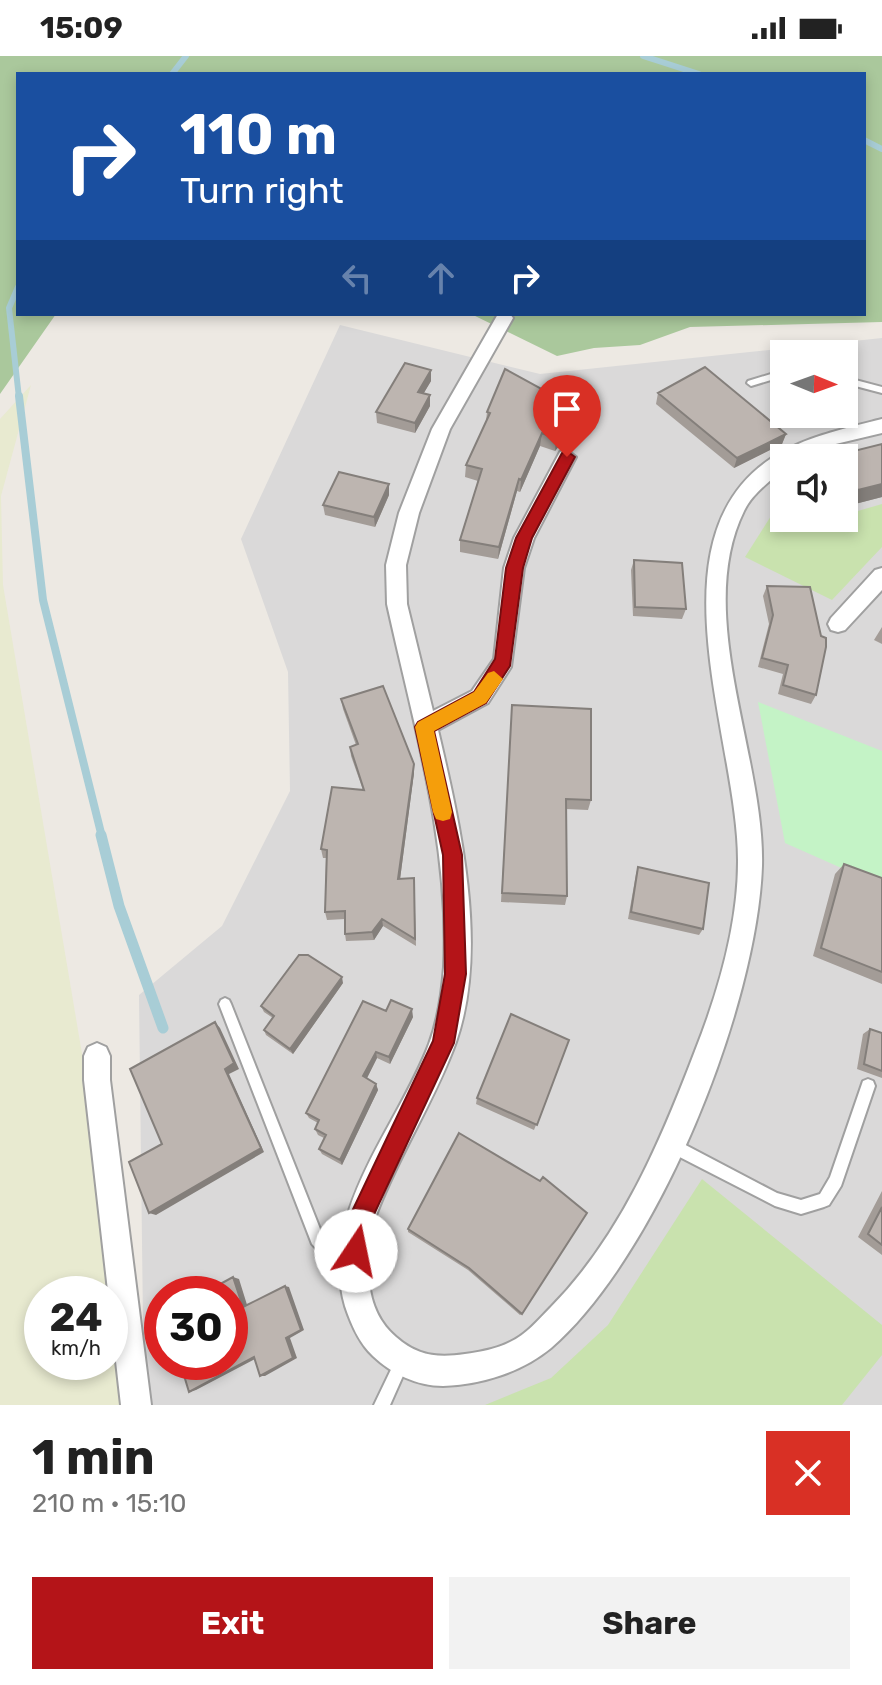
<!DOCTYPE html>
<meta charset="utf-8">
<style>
:root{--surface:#fff;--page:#f2f2f2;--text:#222;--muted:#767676;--accent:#b41418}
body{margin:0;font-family:Rubik,sans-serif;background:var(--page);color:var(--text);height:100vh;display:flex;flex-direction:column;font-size:30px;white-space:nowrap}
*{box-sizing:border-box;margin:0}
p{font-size:26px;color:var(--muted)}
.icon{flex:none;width:44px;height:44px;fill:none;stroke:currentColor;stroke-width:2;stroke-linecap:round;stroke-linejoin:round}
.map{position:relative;height:1349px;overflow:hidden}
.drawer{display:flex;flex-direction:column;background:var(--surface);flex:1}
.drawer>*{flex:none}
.hud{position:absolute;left:16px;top:16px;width:850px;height:244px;border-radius:0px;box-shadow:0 4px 12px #0003;background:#1a4fa0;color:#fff;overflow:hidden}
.needle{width:52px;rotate:91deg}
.fabs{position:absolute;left:770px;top:284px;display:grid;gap:16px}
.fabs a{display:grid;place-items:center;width:88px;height:88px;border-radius:0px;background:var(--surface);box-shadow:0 4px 12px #0003;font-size:40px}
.speed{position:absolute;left:24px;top:1220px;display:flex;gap:16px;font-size:40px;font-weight:700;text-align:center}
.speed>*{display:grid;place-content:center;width:104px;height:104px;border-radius:50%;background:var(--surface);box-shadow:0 4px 12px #0003;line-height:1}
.speed small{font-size:20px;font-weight:400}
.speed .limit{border:12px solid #d22;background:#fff;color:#111}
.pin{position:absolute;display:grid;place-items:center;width:68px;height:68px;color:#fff;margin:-82px -34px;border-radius:50% 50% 50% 0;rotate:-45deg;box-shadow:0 0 8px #0007}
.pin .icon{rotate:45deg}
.me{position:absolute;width:88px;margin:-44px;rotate:11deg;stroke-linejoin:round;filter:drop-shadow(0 0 6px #0008)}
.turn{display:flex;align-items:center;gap:28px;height:168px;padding:0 32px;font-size:36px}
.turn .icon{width:104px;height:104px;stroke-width:2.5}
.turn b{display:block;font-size:56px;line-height:68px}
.lanes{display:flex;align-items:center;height:76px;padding:0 32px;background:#0003;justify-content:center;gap:40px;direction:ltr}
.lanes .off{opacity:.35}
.round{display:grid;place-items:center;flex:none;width:84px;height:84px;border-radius:0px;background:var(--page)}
.summary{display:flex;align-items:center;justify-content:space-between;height:136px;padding:0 32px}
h1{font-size:48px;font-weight:700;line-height:60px}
.action{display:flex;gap:16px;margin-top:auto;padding:16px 32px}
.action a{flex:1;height:92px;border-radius:0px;background:var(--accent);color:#fff;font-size:32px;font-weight:700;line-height:92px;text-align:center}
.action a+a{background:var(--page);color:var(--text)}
.status{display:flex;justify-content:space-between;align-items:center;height:56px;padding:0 40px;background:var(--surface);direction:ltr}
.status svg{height:22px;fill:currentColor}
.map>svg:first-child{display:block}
.residential{fill:#dad9d9;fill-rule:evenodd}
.farmland{fill:#e8ead0;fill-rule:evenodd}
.grass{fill:#c9e2ae}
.forest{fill:#aac89c}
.park{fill:#c4f3c6}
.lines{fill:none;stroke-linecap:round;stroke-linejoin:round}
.stream-far2{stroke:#a8cdd6;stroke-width:6}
.stream-far1{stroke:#a8cdd6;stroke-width:8}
.stream{stroke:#a8cdd6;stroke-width:11}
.lane-casing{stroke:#a0a0a0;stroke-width:4}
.street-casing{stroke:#a0a0a0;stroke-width:4}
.lane{fill:#fff;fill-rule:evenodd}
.street{fill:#fff;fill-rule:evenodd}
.wall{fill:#a39c97}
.shaded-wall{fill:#847f7b}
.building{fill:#bdb5b0;stroke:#847f7b;stroke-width:2}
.route{fill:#b41418;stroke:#750d10;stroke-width:2}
.slow{fill:#f59e0b}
</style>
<div class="status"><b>15:09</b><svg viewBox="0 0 49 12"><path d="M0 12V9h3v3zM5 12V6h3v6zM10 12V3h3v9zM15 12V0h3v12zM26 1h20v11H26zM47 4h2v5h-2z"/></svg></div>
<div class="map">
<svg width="882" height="1349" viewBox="0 0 882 1349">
<rect width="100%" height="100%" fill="#ede9e3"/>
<!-- residential -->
<path class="residential" d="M340 269 540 318 882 282V1349H144L139 939 222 870 290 735 288 616 241 483ZM784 298H844V358H784ZM784 402H844V462H784ZM162 1238H230V1306H162Z"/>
<!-- farmland -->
<path class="farmland" d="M31 329 1 440 3 529 109 1158 123 1349H0V363ZM42 1238H110V1306H42Z"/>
<!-- grass -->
<path class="grass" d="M882 448V491L832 544 745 501 776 452 784 456V462H794L818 476 835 462H844V459Z
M702 1123 882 1269V1299L842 1349H485L551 1322 608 1269Z"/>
<!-- forest -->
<path class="forest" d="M0 0H882V266L690 271 640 289 594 292 557 300 471 258H864V18H18V258H56L0 338Z"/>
<!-- park -->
<path class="park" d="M758 646 882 695V830L785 787Z"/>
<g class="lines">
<!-- stream-far2 -->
<path class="stream-far2" d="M643 0 699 18
M172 18 186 0
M864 84 882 93
M18 231 9 252 19 342"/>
<!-- stream-far1 -->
<path class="stream-far1" d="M19 340 43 544 102 781"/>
<!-- stream -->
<path class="stream" d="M101 779 119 850 163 972"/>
<!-- lane casing -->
<g class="lane-casing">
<path id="lane" d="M784 314V320L751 330 747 327 748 325Z
M844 321 882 331V337L844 327Z
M225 942 229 944 231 948 322 1178 354 1213 356 1218 354 1223 349 1225 344 1223 312 1188 219 948 221 944Z
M868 1023 873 1025 875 1030 841 1130 829 1149 824 1151 801 1158 775 1150 666 1094 664 1089 666 1084 671 1082 676 1084 777 1137 801 1144 820 1138 830 1121 863 1025Z
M403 1297 408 1299 410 1304 390 1349H374L398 1299Z"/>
</g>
<!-- street casing -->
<g class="street-casing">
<path id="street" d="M498 258H510L513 262 450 373 419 457 406 509 407 548 433 655 472 635 494 603 504 512 514 482 560 396 567 394 576 401 534 482 524 512 511 611 488 647 438 674C460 768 489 892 456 986 434 1047 397 1101 375 1162 366 1203 361 1251 396 1281 417 1300 438 1302 465 1298 479 1296 497 1293 510 1286 526 1279 539 1263 551 1251 620 1181 660 1087 695 995 718 937 738 868 738 806 739 684 643 475 780 397 812 379 847 372 882 363V377L823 391 802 402H784V413C770 425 752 438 744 455 693 558 765 701 762 810 757 951 658 1199 551 1292 522 1316 481 1329 443 1330 417 1330 392 1318 373 1300 359 1287 351 1268 345 1250 318 1155 398 1071 429 988 438 964 442 937 444 911 450 787 413 667 387 548L386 509 399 457 432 373Z
M882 512V534L845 574 838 576 831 574 828 568 831 562 875 514Z
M97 987 106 991 110 1000V1024L151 1349H121L84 1024V1000L88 991Z"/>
</g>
<!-- lane -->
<use href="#lane" class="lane"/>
<!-- street -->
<use href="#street" class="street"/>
</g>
<!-- wall -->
<path class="wall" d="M431 314V325L423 338 430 339V350L415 377 377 367 376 356Z
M658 337 786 378 782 388 734 412 656 348Z
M580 354 578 367 555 395 540 390 520 436 517 435 498 503 460 496V484L478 425 465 421 466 409 486 365 487 356Z
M882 388V441L851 449 844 439V402H833L834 400Z
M389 428V439L375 471 325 459 323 449Z
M634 504 686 553 682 563 633 560 631 514Z
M767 530 816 639 811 648 778 638 783 618 758 611 769 568 763 540Z
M882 571V588L874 584Z
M341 643 414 708V717L400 823 414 822 416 890 383 870 374 884 346 885 345 878V863L327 864 325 856 326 802H323L321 793 363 734 351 700 350 691 356 689 343 653Z
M512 649 591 744 588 754 566 753 567 840 565 849 501 846Z
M844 808 882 822V928L813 900 835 818Z
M638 811 703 873 699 879 628 863 636 818Z
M343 927 293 998 266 979 264 974 273 962 264 956 261 950Z
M386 955 413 961 390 1008 377 1002 367 1022 376 1028 378 1034 342 1109 322 1098 319 1093 324 1082 318 1079 315 1073 318 1067 309 1062 306 1057Z
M870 973 882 977V1022L857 1013 863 978Z
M569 984 534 1074 476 1048 477 1042Z
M882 1135V1199L858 1181Z
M587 1157 522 1258 520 1259 468 1214 408 1176V1173Z"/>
<!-- shaded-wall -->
<path class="shaded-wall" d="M431 314V325L418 347V336Z
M430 339V350L415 377V367Z
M580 354 578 367 555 395 556 383Z
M542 377 540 390 520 436 521 424Z
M786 378 782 388 734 412 737 402Z
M519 423 517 435 498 503 499 491Z
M389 428V439L375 471 374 461Z
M882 428V441L851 449 858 434Z
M414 708V717L399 831 398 823Z
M382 863 383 870 374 884 372 876Z
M342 921 343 927 293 998 290 993Z
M412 953 413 961 390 1008 389 1001Z
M215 966 220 972 239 1013 229 1018 264 1096 156 1159 149 1157 225 1013Z
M376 996 377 1002 365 1026 363 1020Z
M376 1028 378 1034 342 1109 340 1104Z
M233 1221 239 1223 248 1252 243 1251Z
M285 1230 289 1231 304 1274 290 1282 297 1302 265 1320H260L286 1282Z
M254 1301H259L196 1334 189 1336Z"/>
<!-- building -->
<path class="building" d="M405 307 431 314 418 336 430 339 415 367 376 356Z
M705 311 786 378 737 402 658 337Z
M505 313 580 354 556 383 542 377 521 424 519 423 499 491 460 484 482 413 466 409 490 357 487 356Z
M882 388V428L858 434 844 414V402H836L834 400Z
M339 416 389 428 374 461 323 449Z
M634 504 682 507 686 553 635 551Z
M767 530 810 531 821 580 826 582V591L816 639 783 629 788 609 762 602 773 559Z
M383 630 414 708 398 823 414 822 415 883 382 863 372 876 345 878V855L325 856 327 794 321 793 332 731 364 734 350 691 358 688 341 643Z
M512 649 591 653V744L566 743 567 840 502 837Z
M844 808 882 822V916L821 892Z
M638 811 709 827 703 873 631 856Z
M299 899H308L342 921 290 993 264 974 274 960 261 950Z
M391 944 412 953 389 1001 376 996 363 1020 376 1028 340 1104 319 1093 326 1079 315 1073 319 1064 306 1057 363 945 386 955Z
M511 958 569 984 537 1069 477 1042Z
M215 966 234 1007 225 1013 261 1092 149 1157 129 1106 162 1088 130 1013Z
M870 973 882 977V1015L864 1008Z
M459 1077 540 1125 543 1121 587 1157 522 1258 469 1212 408 1173Z
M882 1151V1189L868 1178Z
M233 1221 243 1251 285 1230 301 1274 286 1282 293 1302 260 1320 254 1301 189 1336 180 1306H230V1238H202Z"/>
<!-- route -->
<path class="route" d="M567 395 575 401 532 482 523 512 510 610 486 647 434 675 462 799 466 918 454 987 369 1169 364 1204 356 1207 348 1204 344 1195 346 1168 433 985 445 918 443 799 415 671 418 666 474 636 495 603 506 512 516 482 562 397Z"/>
<!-- slow -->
<path class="slow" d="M494 615 503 623 486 647 434 675 452 756 450 763 443 765 436 763 433 756 415 671 418 666 474 636 488 617Z"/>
</svg>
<div class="fabs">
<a><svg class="needle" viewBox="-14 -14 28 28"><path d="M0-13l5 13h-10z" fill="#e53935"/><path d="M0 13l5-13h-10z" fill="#767676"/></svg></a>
<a><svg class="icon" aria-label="sound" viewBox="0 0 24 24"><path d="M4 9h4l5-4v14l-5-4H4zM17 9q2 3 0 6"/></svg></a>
</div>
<div class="speed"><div>24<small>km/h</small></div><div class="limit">30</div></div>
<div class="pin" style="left:567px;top:401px;background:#d93025"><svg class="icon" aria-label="arrive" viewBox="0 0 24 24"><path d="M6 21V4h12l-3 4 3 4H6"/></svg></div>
<svg class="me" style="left:356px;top:1195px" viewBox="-20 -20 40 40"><circle r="19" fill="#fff"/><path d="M0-13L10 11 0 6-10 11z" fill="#b41418"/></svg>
<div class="hud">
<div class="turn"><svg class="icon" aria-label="right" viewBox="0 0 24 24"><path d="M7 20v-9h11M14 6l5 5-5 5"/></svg><div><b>110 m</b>Turn right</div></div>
<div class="lanes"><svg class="icon off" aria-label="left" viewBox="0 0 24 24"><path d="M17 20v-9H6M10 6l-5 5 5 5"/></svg><svg class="icon off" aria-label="ahead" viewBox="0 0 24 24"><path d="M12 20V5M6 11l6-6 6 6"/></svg><svg class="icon" aria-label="right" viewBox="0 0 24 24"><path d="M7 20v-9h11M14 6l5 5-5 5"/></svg></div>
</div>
</div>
<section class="drawer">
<div class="summary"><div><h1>1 min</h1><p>210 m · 15:10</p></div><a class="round" style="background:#d93025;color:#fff"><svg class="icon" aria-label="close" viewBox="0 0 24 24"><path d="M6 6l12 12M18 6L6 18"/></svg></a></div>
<div class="action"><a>Exit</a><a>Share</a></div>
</section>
